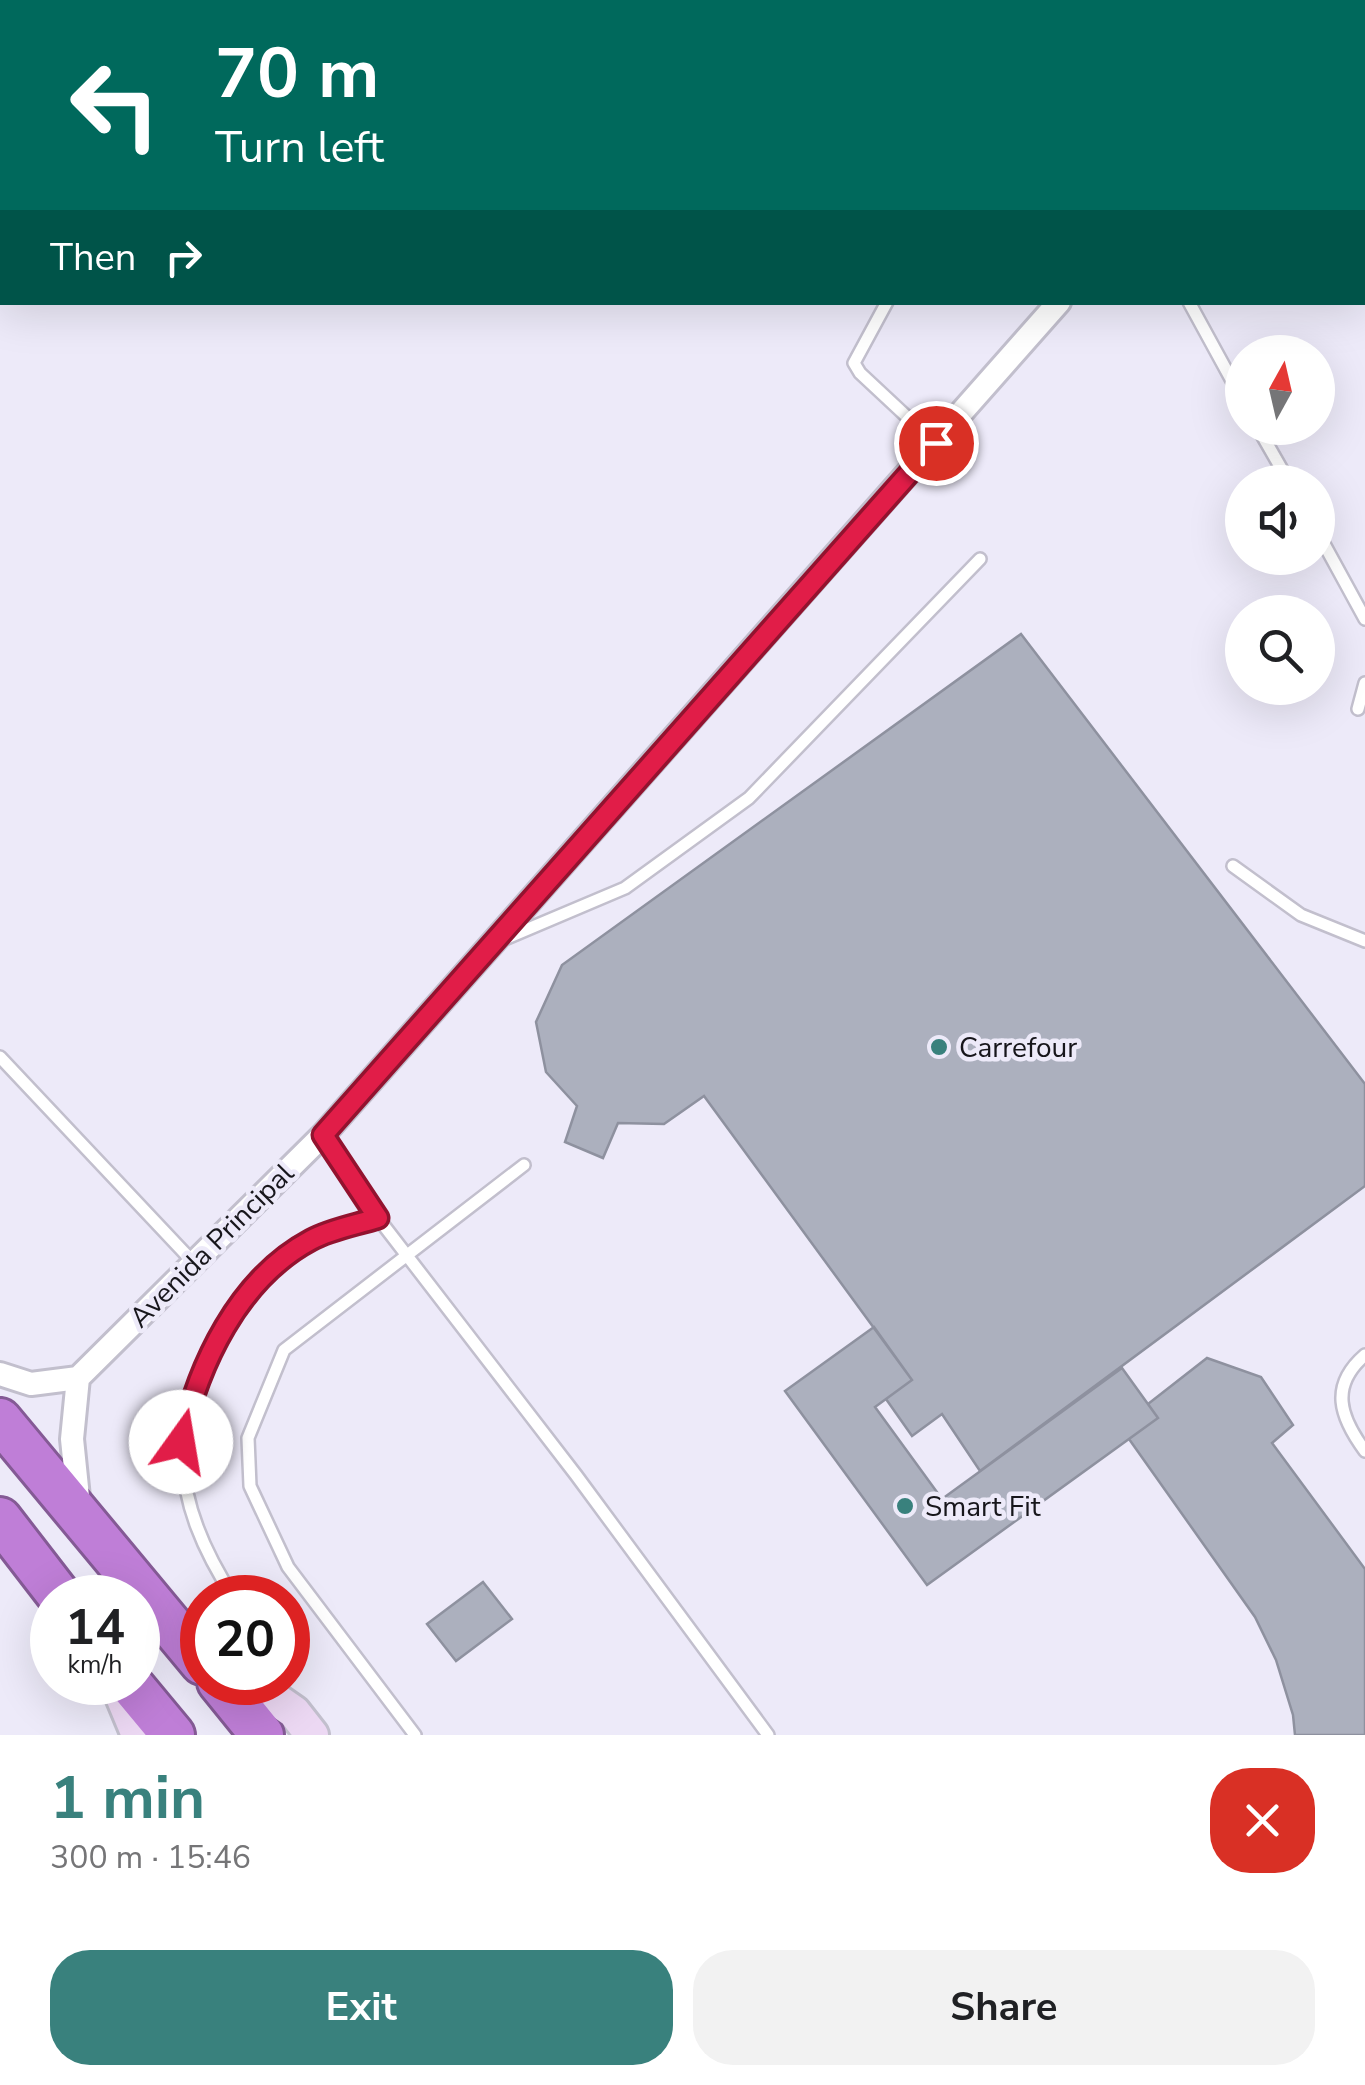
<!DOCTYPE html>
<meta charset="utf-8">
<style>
:root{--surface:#fff;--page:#f2f2f2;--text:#202124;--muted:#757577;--accent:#39817d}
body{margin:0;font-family:"Nunito Sans",sans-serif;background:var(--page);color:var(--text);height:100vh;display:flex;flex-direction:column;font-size:38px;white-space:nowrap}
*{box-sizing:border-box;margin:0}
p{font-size:32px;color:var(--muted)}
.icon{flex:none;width:55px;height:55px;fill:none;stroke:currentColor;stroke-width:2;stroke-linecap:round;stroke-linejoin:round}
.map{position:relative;height:1735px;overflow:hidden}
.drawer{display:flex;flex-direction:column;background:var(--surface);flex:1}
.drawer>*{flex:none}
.guide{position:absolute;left:0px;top:0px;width:1365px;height:305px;box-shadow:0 10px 40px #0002;background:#00695c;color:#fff;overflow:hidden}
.needle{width:65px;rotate:8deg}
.buttons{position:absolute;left:1225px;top:335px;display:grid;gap:20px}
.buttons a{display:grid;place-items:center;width:110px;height:110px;border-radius:50%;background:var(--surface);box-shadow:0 10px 40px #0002;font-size:50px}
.speed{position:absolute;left:30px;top:1575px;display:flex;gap:20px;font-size:50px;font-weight:700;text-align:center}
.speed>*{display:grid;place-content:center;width:130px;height:130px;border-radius:50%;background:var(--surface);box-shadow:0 10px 40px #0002;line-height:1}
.speed small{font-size:25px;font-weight:400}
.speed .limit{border:15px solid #d22;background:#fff;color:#111}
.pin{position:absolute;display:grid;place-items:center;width:85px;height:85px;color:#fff;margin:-42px;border:5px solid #fff;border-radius:50%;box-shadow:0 2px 10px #0007}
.me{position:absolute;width:110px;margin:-55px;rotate:13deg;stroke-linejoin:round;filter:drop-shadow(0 0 8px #0008)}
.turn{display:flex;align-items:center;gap:35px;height:210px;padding:0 50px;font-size:45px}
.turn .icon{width:130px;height:130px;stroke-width:2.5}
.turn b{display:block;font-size:70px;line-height:85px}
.then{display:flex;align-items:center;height:95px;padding:0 50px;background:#0003;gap:20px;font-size:38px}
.round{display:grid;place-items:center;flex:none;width:105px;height:105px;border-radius:40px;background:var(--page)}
.headline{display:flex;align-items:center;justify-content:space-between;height:170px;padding:0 50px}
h1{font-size:60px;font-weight:700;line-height:75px;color:var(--accent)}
.button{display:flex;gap:20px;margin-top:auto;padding:20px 50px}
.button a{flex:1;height:115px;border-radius:40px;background:var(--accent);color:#fff;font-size:40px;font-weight:700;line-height:115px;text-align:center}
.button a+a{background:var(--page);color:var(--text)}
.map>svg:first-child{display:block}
.green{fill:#f4acdf}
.building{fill:#acb0be;stroke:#8e919f;stroke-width:2.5}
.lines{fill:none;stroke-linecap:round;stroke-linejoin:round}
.lane-casing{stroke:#c2bfcd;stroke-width:16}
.street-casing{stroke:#c2bfcd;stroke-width:28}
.secondary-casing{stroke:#c2bfcd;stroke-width:38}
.highway-casing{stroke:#845a95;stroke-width:48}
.lane{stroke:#fff;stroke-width:11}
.street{stroke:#fff;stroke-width:22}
.secondary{stroke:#ecd8f3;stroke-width:32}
.highway{stroke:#bf7ed7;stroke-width:42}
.route-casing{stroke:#92132f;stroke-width:25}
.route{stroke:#e11d48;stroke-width:18}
.poi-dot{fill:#39817d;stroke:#edeaf9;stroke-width:4}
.labels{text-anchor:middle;stroke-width:9;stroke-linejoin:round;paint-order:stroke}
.poi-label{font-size:28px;fill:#17161b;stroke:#edeaf9;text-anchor:start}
.street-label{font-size:28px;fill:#17161b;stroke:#edeaf9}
</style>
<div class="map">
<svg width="1365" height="1735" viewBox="0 0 1365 1735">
<rect width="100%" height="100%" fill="#edeaf9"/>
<!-- green -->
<path class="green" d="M735 0H1297L1295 2Z"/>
<!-- building -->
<path class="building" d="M1021 634 1365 1084V1186L980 1471 942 1414 912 1436 886 1399 912 1380 704 1096 664 1124 618 1123 603 1158 565 1142 577 1106 546 1072 536 1022 562 965Z
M874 1327 912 1380 875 1407 942 1499 1122 1368 1158 1418 927 1585 785 1391Z
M1207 1358 1261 1377 1293 1425 1272 1443 1365 1569V1735H1295L1293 1715 1276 1660 1255 1617 1129 1439 1158 1418 1148 1404Z
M483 1582 512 1619 456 1661 427 1624Z"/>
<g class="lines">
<!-- lane casing -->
<g class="lane-casing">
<path id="lane" d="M1283 0 1286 2
M887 302 854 363 860 373 935 443
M1189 302 1242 399
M1258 428 1289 482
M1318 533 1365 619
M1358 709 1365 683
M1233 866 1301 915 1365 941
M502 940 625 888 749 798 980 559
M0 1057 194 1263
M323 1135 378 1218 576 1475 768 1735
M1365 1355C1329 1386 1340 1417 1365 1451
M234 1598C169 1498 164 1420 231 1320 253 1287 277 1258 312 1239 331 1229 357 1225 378 1218
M415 1735 288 1567 250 1486 248 1438 284 1350 524 1165"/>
</g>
<!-- street casing -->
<g class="street-casing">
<path id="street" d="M322 2 325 0
M1351 2 1353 0
M0 257 2 255
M0 1374 31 1384 78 1378
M79 1507 72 1439 78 1378 323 1135 1059 302"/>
</g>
<!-- secondary casing -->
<g class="secondary-casing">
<path id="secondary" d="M116 1682 138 1735
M251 1682 294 1712 312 1735"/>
</g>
<!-- highway casing -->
<g class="highway-casing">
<path id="highway" d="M0 1420 202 1663
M0 1519 61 1598
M129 1682 173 1735
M219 1682 262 1735"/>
</g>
<!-- lane -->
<use href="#lane" class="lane"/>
<!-- street -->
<use href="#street" class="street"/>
<!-- secondary -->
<use href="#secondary" class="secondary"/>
<!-- highway -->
<use href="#highway" class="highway"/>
</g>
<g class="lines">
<!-- route casing -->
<g class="route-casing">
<path id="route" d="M181 1442C198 1365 238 1279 311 1240 331 1229 356 1225 378 1218L323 1135 936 443"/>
</g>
<!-- route -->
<use href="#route" class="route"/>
</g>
<!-- markers -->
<g class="poi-dot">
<circle cx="939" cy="1047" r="10"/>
<circle cx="905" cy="1506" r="10"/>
</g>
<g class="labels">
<!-- poi labels -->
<g class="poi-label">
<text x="959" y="1057">Carrefour</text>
<text x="925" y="1516">Smart Fit</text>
</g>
<!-- street labels -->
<g class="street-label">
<text transform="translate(211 1245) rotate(-45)" y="10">Avenida Principal</text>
</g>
</g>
</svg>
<div class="buttons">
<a><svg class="needle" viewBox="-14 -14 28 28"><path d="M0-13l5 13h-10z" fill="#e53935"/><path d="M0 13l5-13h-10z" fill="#757577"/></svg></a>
<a><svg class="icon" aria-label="sound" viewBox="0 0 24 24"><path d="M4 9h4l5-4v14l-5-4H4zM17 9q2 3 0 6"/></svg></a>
<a><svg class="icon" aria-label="search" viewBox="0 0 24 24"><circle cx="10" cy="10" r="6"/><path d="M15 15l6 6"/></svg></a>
</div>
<div class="speed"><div>14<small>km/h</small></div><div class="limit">20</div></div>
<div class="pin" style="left:936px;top:443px;background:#d93025"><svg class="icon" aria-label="arrive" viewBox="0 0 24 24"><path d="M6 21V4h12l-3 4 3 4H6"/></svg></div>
<svg class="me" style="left:181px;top:1442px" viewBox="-20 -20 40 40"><circle r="19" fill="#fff"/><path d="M0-13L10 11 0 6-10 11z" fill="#e11d48"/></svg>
<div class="guide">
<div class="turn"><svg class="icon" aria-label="left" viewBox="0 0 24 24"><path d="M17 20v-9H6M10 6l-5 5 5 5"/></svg><div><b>70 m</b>Turn left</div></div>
<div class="then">Then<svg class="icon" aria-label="right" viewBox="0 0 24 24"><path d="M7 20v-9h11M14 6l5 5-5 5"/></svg></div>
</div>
</div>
<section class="drawer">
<div class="headline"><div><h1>1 min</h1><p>300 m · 15:46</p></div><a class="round" style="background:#d93025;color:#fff"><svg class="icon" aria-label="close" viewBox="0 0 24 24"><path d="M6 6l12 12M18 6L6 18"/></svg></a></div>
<div class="button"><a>Exit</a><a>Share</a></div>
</section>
